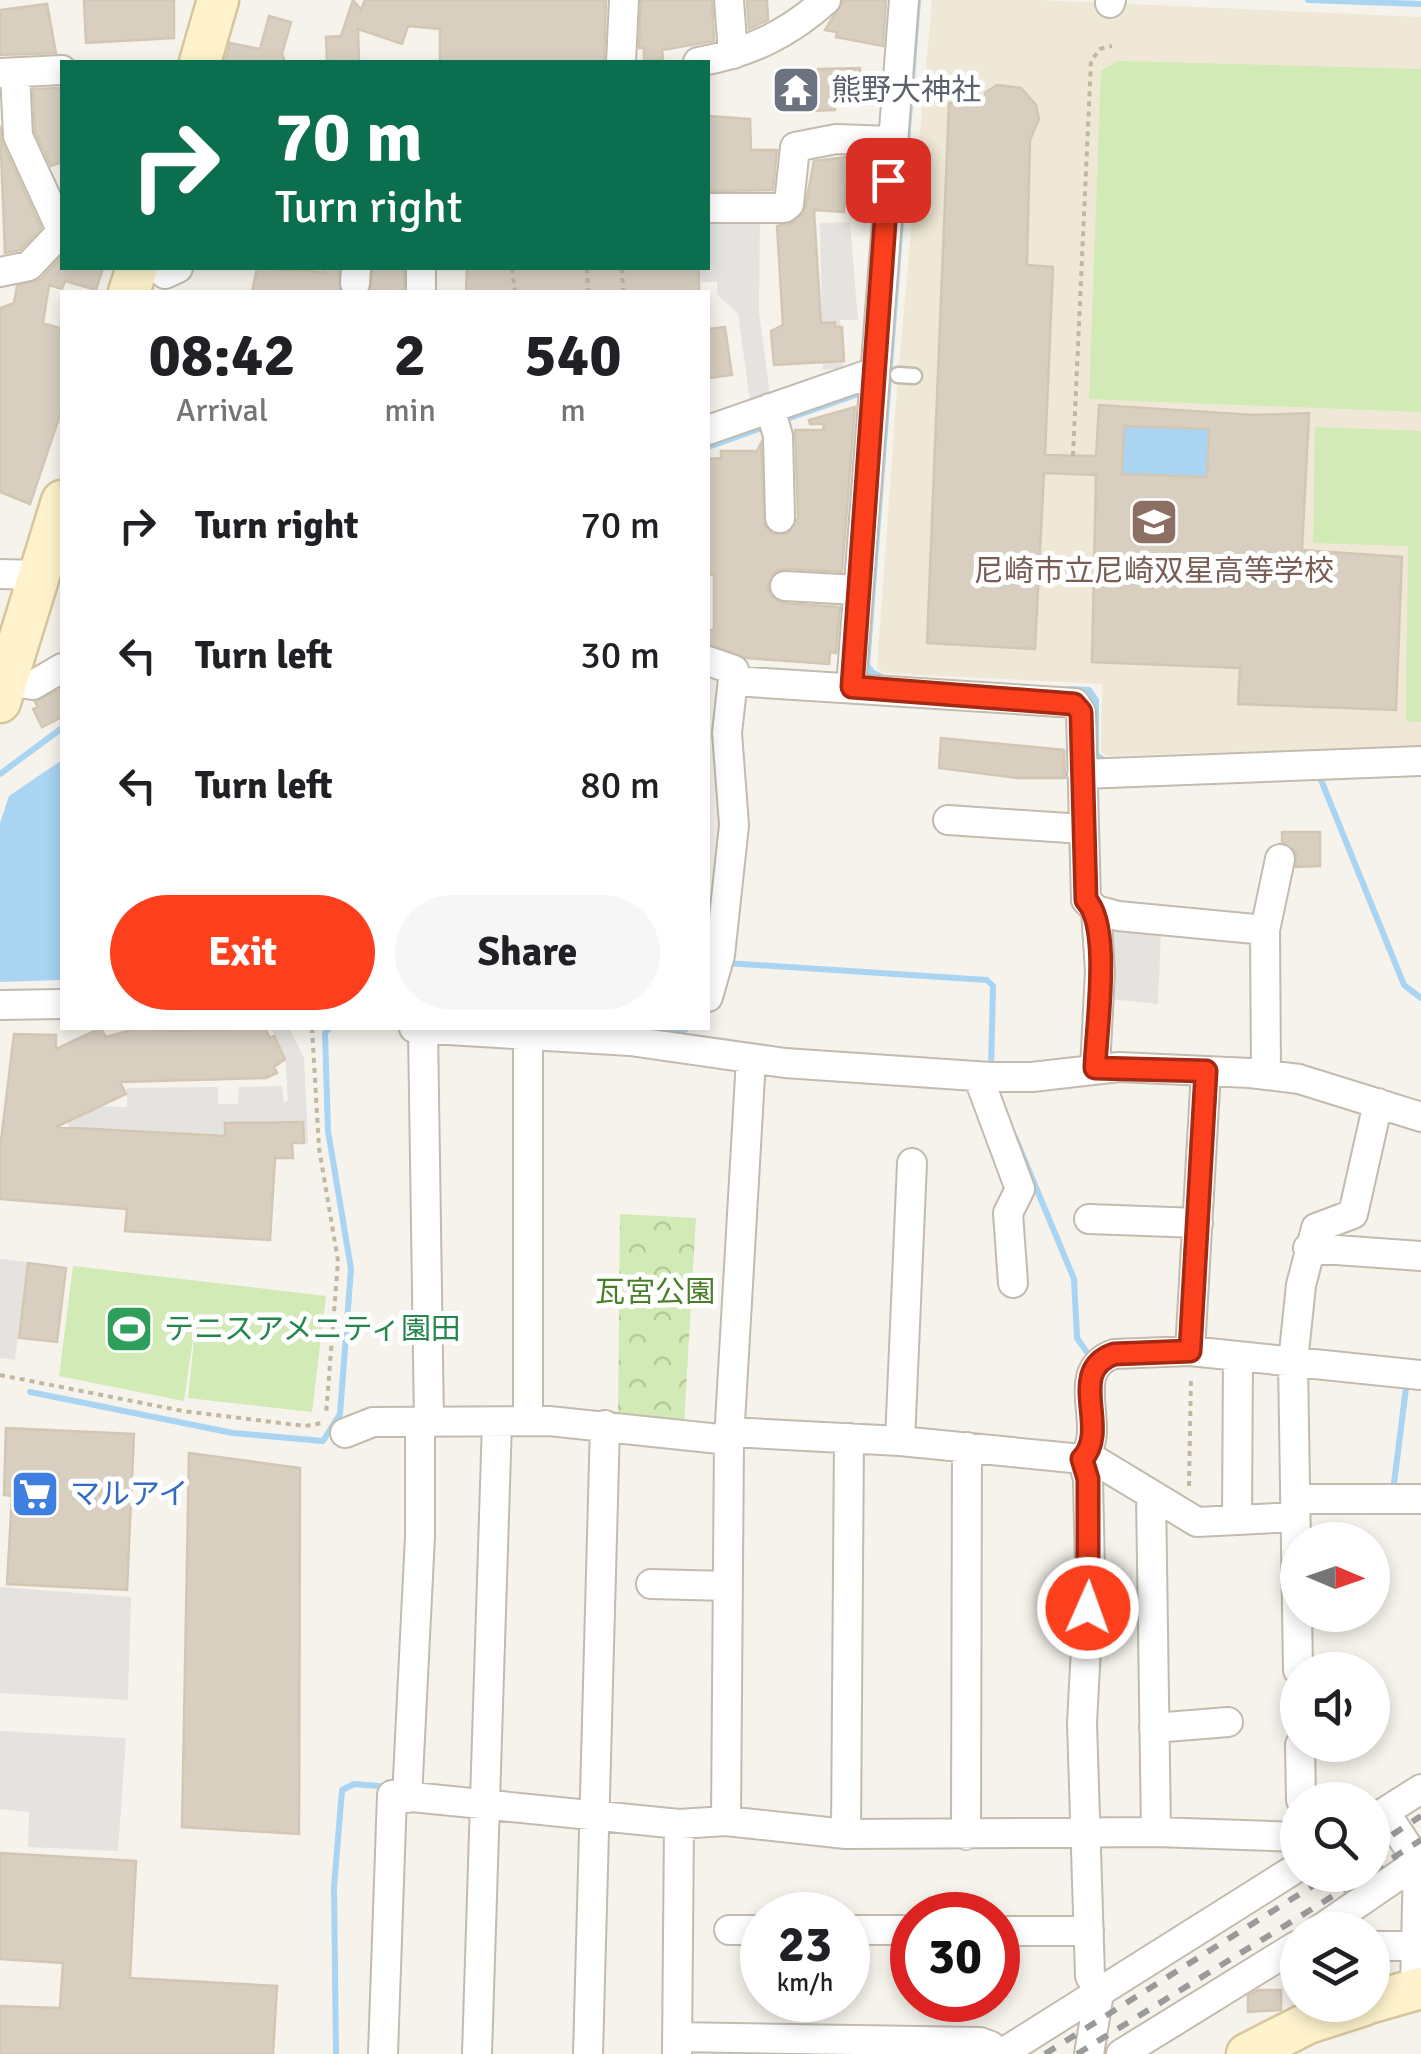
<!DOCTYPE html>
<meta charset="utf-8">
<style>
:root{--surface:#fff;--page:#f6f6f6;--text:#202124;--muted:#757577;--accent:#fc3f1d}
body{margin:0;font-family:Signika,"Noto Sans JP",sans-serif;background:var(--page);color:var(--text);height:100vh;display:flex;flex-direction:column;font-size:38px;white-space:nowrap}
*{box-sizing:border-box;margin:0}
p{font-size:32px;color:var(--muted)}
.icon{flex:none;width:55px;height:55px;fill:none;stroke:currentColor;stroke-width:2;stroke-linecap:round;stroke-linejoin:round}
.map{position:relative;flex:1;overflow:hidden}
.side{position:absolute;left:60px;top:290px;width:650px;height:740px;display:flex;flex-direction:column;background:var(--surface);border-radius:0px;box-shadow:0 5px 15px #0003}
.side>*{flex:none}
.banner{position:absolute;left:60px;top:60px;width:650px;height:210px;border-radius:0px;box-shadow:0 5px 15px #0003;background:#0b6e4f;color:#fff;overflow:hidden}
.needle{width:65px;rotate:92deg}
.controls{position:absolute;left:1280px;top:1522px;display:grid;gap:20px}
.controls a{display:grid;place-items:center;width:110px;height:110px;border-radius:50%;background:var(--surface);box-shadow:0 5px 15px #0003;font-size:50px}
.speed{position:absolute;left:740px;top:1892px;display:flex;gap:20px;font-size:50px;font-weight:700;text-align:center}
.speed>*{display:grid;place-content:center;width:130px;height:130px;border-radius:50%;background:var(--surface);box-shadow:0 5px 15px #0003;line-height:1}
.speed small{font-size:25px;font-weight:400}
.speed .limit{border:15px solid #d22;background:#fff;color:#111}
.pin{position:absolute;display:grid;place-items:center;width:85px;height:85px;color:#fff;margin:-42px;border-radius:20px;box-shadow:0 5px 15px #0006}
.me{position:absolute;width:110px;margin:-55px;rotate:2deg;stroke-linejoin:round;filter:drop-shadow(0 0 8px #0008)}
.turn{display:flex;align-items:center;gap:35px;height:210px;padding:0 50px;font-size:45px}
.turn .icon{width:130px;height:130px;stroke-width:2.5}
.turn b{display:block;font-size:70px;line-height:85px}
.eta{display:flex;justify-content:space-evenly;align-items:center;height:170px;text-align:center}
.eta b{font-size:60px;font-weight:700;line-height:70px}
.button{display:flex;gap:20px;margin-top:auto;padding:20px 50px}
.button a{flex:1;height:115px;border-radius:60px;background:var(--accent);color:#fff;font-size:40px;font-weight:700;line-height:115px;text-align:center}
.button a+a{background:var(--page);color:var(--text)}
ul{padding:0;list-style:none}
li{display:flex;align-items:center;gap:30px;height:130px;padding:0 50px}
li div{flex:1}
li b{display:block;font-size:38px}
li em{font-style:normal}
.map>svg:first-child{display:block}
.education{fill:#efe8d6}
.park{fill:url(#park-crowns)}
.pitch{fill:#d2eab5}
.parking{fill:#e5e3e0}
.water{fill:#a9d4f2}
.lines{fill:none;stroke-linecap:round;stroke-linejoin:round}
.stream{stroke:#a9d4f2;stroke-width:6}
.building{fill:#d8cfc1;stroke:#d3c7b4;stroke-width:2.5;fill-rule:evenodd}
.lane-casing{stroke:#c2bbae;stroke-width:19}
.street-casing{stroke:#c2bbae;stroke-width:32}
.secondary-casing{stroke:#d6c79b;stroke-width:45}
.path{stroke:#c4b79f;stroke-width:4;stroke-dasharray:5 5;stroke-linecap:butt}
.lane{stroke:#fff;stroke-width:14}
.street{stroke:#fff;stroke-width:28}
.secondary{stroke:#fff3cd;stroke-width:40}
.rail{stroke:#9a9a9a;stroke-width:6;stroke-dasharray:12 12;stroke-linecap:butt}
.route-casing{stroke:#a42913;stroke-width:25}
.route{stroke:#fc3f1d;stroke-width:18}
.labels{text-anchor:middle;stroke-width:10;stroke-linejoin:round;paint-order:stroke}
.worship-label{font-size:30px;fill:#5b616d;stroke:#fff;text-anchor:start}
.education-label{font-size:30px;fill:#785e54;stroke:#fff}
.park-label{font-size:30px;fill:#4a7f2a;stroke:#fff}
.leisure-label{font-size:30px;fill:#27864d;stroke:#fff;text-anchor:start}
.shop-label{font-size:30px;fill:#366cbe;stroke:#fff;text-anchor:start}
</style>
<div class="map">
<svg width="1421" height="2054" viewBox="0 0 1421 2054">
<defs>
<pattern id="park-crowns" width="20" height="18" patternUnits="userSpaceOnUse" patternTransform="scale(2.5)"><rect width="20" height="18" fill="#d2eab5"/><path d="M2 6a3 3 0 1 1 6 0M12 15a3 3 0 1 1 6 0" fill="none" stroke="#b6ca9c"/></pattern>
</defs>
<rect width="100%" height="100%" fill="#f6f3ec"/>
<!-- education -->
<path class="education" d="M932 0H1039L1421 17V746L1107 756 1101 752 1102 684 882 673 877 668 898 375Z"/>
<!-- park -->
<path class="park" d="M620 1214 696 1218 684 1425 618 1419Z"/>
<!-- pitch -->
<path class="pitch" d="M1117 61 1421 69V412L1089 399 1101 71Z
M1315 427 1421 431V722L1406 721 1408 546 1313 543Z
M73 1266 326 1296 312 1412 188 1398 197 1312 184 1401 59 1376Z"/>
<!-- parking -->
<path class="parking" d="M708 212 760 215 759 312 770 396 750 401 738 314 717 294V282H701V268H708Z
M850 222 858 320H840L843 368 823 370 820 223Z
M1111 927 1161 933 1158 1004 1109 999Z
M271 1028H289L304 1058 308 1143 224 1145V1135H217L67 1148 69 1114 77 1106 127 1107V1088L218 1087V1104H238L239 1087 282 1086 284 1103 288 1100 285 1057Z
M0 1259 27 1262 15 1360 0 1358Z
M0 1587 131 1597 128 1700 0 1693Z
M0 1731 126 1738 118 1851 28 1847 29 1812 0 1809Z"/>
<!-- water -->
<path class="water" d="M1124 426 1209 429 1207 477 1122 474Z
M62 760V980L0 982V823L9 796Z"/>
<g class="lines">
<!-- stream -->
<path class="stream" d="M1308 0 1421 4
M781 421 864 392
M708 447 770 425
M872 672 867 665 918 0
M859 678 872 672 883 678
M1070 689 1089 690 1096 700V755L1105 761
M1317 770 1404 985 1421 998
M0 774 62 728
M726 963 987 980 993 986 991 1069
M650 1030 682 1032 687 1028
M1015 1137 1074 1279 1077 1338 1086 1351
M30 1392 233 1433 323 1441 340 1414 351 1269 328 1131 325 1033 329 1028
M1393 1491 1407 1380
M336 2054 334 1887 342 1790 354 1784 389 1787"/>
</g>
<!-- building -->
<path class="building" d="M84 0H174V38L86 43Z
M353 0 361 10 365 0H606L604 62 440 61V29L408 26 402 44 358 29 359 62H327L326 37 341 36Z
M641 0H712L714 41 662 50 663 59 644 60V48H639Z
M747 0H767L768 20 749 29Z
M843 0H886L883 46 836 37 837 32 825 30Z
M47 4 56 53 0 55V10Z
M269 16 291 22 282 54 285 62H225L230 43 260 49Z
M860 68 861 102H835V110L810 111 818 69Z
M997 85 1021 88 1036 105 1039 119 1030 140 1027 265 1053 267 1045 455 1096 456 1099 405 1254 415 1309 413 1302 550 1402 557 1396 710 1238 704 1240 668 1092 662 1096 475 1044 473 1035 649 927 643 949 103 979 106 986 92ZM1124 426 1209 429 1207 477 1122 474Z
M62 88V162L51 166 35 132 33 89Z
M708 116 750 119 751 150H777L773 190 708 191Z
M0 126 2 143 41 228 20 250 5 253Z
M848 157 844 212 814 210 821 323 835 322V327H842L844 361 774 365 771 331 783 325 777 226 794 222 804 213 814 161Z
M62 256V268H103L96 290 65 281 62 289 49 285 43 323 62 329V409L30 504 0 492V308L14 303 17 286 41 279Z
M257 268 323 272V268H338L341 292H252Z
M373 268H404V292L370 290Z
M467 268H699V292H466Z
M725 327 732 375 708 378V329Z
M855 407 842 572 785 569 776 571 768 584 770 595 783 603 840 607 836 653 830 652 829 664 746 658 708 644V630H714V575H708V459L721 458V451H757L761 443 765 526 773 534 788 533 798 518 795 430H823L824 424H810L809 420Z
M62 688V717L42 727 33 709 38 707 35 702Z
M941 738 1064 750 1065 778H1017L939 768Z
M1282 832H1320V866L1296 867V853L1282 842Z
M101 1028 106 1037 138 1028 173 1031 265 1028 270 1038 274 1036 285 1059 274 1067 277 1073 266 1078 120 1082 126 1094 56 1127 225 1136V1123L303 1122 304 1143H292L293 1158H275L270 1240 125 1231 127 1209 0 1199V1149L14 1034 56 1035V1049Z
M28 1263 66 1268 57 1342 19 1338Z
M6 1428 134 1434 127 1590 7 1584 12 1496 4 1495Z
M189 1453 300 1468 299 1834 182 1827Z
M0 1853 136 1861 130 1978 277 1986 273 2054H0V2006L60 2008 63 1963 0 1959Z
M1258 1990H1281V2010L1248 2012V1996Z"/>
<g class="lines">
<!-- lane casing -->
<g class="lane-casing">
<path id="lane" d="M898 375 914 376"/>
</g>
<!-- street casing -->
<g class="street-casing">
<path id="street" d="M729 0 733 54
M1110 3 1111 0
M621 62 624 0
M698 62C749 53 788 34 826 0
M0 73 62 70
M15 73 18 136 62 232
M708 208H784L789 204 795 147 836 139 892 141
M159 268 165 274 178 268
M0 272 29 266 62 231
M355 283 356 268
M421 292V268
M770 408 778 436 780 518
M708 430 872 373
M0 574 39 575
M785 586 857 590
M708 661 734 670 727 733 734 825 720 955 708 997
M7 681 33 685 62 668
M733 681 1075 703 1081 712 1086 900 1096 910 1118 916 1265 930
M851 687 904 0
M1082 774 1421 761
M948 820 1083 829
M0 1005 62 1004
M414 1028 630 1041 785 1063 990 1077H1032L1119 1067 1250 1073 1299 1079 1421 1117
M423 1029 429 1422
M1095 1068 1100 971 1096 910
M1266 1075 1265 930 1280 859
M978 1076 1020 1189 1008 1213 1013 1283
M1089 1219 1198 1223
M1308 1248 1421 1256
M1190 1351 1206 1071
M528 1421V1035
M729 1432 900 1441 1082 1459 1088 1479 1090 1572 1082 1723 1090 1976 1099 1993 1089 2054
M345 1433 373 1422 549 1421 729 1440
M900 1441 912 1163
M1082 1459C1110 1429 1065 1371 1114 1354L1190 1351 1421 1375
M1082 1459H1093L1197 1522 1295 1517
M1151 1495 1156 1832
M1295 1499H1421
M1237 1520 1238 1357
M651 1584 728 1586
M1298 1670 1293 1362 1301 1285 1316 1228 1353 1214 1378 1103
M1154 1728 1228 1722
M1300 1745 1301 1800
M407 1798 420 1536V1422
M1385 1812 1418 1862 1415 1989
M1372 1820 1421 1789
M726 1821 729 1440 751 1059
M846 1834 849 1438
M966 1835 967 1447
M729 1930H762
M848 1930H912
M1319 1930 1418 1862
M998 1931H1089
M1372 1946H1416
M677 2037 980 2042 991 2046 996 2054
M677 2053 679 1824
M383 2054 392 1795 679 1824 726 1821 846 1834 1156 1832 1298 1837
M477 2054 497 1422
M588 2054 605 1425
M1001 2054 1298 1867
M1121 2054 1296 1946"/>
</g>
<!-- secondary casing -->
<g class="secondary-casing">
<path id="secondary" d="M200 62 218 0
M129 292 137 268
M0 702 62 501
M1372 2002 1421 1988
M1247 2054 1308 2023 1364 2005"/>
</g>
<!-- path -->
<path class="path" d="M512 268 515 292
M587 268 588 292
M622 268 623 292
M1073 456 1091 61 1100 49 1112 46
M312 1028 319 1148 338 1261 326 1415
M0 1375 183 1411 305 1426 322 1423
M1189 1486 1191 1376"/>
<!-- lane -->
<use href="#lane" class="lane"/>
<!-- street -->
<use href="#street" class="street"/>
<!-- secondary -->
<use href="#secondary" class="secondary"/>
<!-- rail -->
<path class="rail" d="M1372 1848 1421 1816
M1372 1871 1421 1840
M1045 2054 1330 1875
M1077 2054 1367 1875"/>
</g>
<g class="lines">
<!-- route casing -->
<g class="route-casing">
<path id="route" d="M888 180 852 687 1074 704 1081 712 1086 900C1112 927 1096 1029 1095 1068L1206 1071 1190 1351 1114 1354C1065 1371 1111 1429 1082 1459L1088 1479V1608"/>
</g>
<!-- route -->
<use href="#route" class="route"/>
</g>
<!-- icons -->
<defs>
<g id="temple-square" transform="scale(2.5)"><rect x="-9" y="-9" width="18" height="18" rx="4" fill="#6b7280" stroke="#fff"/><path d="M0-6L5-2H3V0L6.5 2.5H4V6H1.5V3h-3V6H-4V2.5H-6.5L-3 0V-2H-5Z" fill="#fff"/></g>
<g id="school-square" transform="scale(2.5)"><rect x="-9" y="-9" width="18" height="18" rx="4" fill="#8d6e63" stroke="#fff"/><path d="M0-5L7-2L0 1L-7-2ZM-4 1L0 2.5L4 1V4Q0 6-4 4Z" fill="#fff"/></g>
<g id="stadium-square" transform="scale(2.5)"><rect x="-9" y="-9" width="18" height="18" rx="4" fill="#2e9e5b" stroke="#fff"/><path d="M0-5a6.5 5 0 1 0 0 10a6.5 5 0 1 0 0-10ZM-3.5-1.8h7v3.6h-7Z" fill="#fff"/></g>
<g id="supermarket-square" transform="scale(2.5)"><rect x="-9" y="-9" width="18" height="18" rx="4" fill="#3f7fe0" stroke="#fff"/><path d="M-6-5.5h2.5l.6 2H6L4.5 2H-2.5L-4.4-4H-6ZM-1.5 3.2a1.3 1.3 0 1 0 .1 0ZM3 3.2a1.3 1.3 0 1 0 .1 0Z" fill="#fff"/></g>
</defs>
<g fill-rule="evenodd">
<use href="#temple-square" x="796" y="90"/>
<use href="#school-square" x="1154" y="522"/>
<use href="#stadium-square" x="129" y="1329"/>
<use href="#supermarket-square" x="35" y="1494"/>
</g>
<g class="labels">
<!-- worship labels -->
<g class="worship-label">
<text x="831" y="100">熊野大神社</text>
</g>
<!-- education labels -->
<g class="education-label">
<text x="1154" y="581">尼崎市立尼崎双星高等学校</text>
</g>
<!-- park labels -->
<g class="park-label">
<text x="655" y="1302">瓦宮公園</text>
</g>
<!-- leisure labels -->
<g class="leisure-label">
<text x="164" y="1339">テニスアメニティ園田</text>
</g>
<!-- shop labels -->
<g class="shop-label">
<text x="70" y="1504">マルアイ</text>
</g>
</g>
</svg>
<div class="controls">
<a><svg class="needle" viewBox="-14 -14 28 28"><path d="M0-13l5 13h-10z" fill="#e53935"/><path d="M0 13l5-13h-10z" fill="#757577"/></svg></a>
<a><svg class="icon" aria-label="sound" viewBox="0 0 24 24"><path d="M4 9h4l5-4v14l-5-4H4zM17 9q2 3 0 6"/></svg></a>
<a><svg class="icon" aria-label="search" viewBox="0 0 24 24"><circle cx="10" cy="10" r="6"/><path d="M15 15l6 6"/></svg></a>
<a><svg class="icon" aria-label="layers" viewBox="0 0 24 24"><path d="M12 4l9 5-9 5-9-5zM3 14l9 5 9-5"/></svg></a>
</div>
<div class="speed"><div>23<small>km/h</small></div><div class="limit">30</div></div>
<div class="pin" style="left:888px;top:180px;background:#d93025"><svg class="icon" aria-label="arrive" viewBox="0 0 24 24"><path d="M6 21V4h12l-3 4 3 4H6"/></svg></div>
<svg class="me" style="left:1088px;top:1608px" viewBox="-20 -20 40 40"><circle r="17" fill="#fc3f1d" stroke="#fff" stroke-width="3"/><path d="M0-11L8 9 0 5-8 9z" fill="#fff"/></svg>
<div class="banner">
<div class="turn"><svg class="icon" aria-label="right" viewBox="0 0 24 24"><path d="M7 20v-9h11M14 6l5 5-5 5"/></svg><div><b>70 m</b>Turn right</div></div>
</div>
<section class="side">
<div class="eta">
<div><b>08:42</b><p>Arrival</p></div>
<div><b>2</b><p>min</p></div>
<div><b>540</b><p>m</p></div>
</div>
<ul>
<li><svg class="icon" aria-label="right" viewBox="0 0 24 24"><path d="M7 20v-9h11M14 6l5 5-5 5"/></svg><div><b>Turn right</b></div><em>70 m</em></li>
<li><svg class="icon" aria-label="left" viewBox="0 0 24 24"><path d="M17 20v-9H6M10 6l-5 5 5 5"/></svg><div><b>Turn left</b></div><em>30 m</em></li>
<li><svg class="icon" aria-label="left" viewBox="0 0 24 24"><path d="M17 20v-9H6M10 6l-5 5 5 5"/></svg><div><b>Turn left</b></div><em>80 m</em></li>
</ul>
<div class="button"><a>Exit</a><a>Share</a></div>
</section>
</div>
